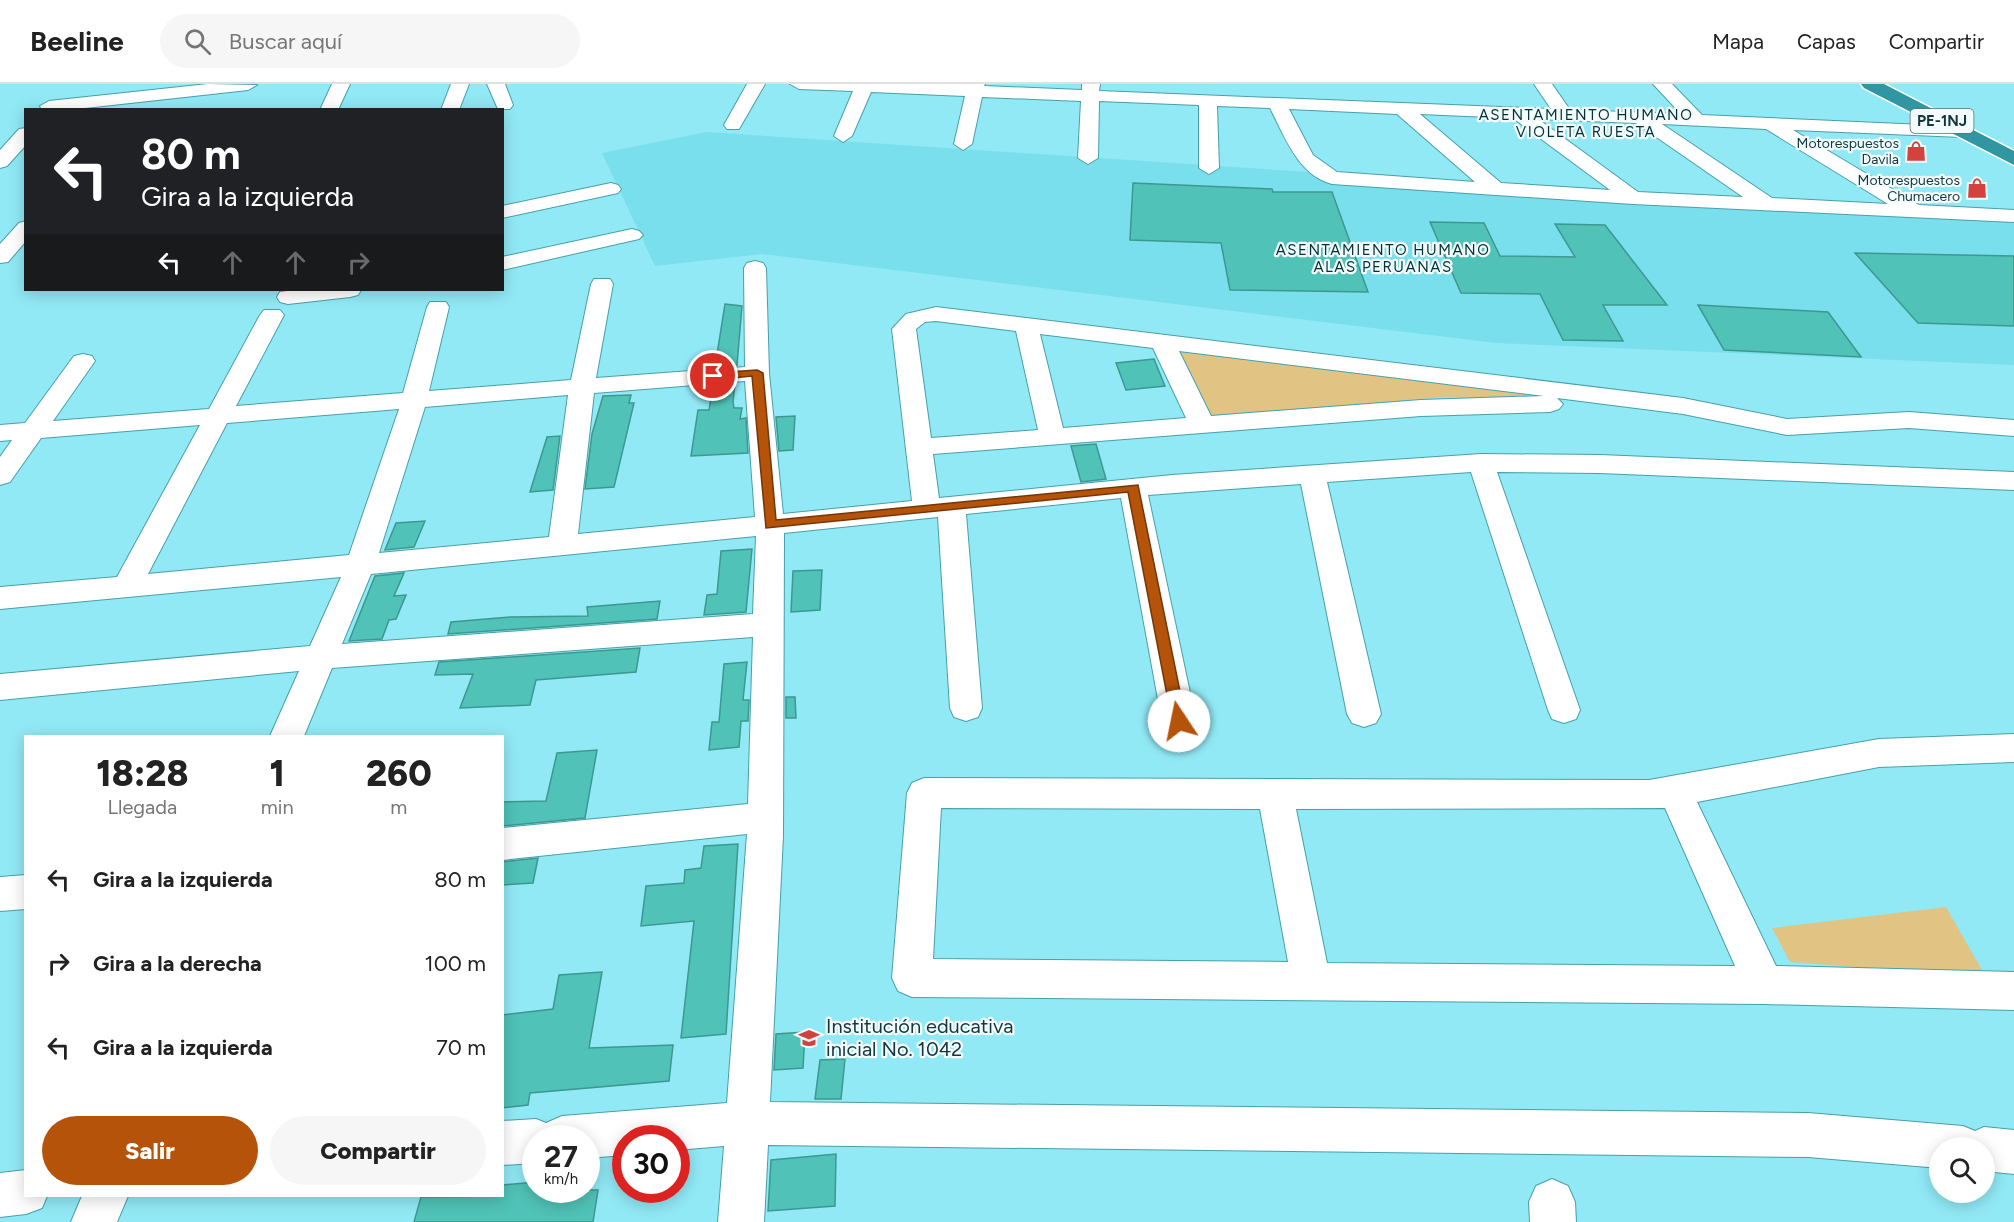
<!DOCTYPE html>
<html lang="es">
<meta charset="utf-8">
<style>
:root{--surface:#fff;--page:#f6f6f6;--text:#222;--muted:#767676;--line:#e0e0e0;--accent:#b45309}
body{margin:0;font-family:Figtree,sans-serif;background:var(--page);color:var(--text);height:100vh;display:flex;flex-direction:column;font-size:22px;white-space:nowrap}
*{box-sizing:border-box;margin:0}
p{font-size:20px;color:var(--muted)}
.icon{flex:none;width:33px;height:33px;fill:none;stroke:currentColor;stroke-width:2;stroke-linecap:round;stroke-linejoin:round}
.map{position:relative;flex:1;overflow:hidden}
.drawer{position:absolute;left:24px;top:651px;width:480px;height:462px;display:flex;flex-direction:column;background:var(--surface);border-radius:0px;box-shadow:0 3px 15px #0003}
.drawer>*{flex:none}
.guide{position:absolute;left:24px;top:24px;width:480px;height:183px;border-radius:0px;box-shadow:0 3px 15px #0003;background:#202124;color:#fff;overflow:hidden}
.controls{position:absolute;left:1929px;top:1053px;display:grid;gap:12px}
.controls a{display:grid;place-items:center;width:66px;height:66px;border-radius:50%;background:var(--surface);box-shadow:0 3px 15px #0003;font-size:30px}
.speed{position:absolute;left:522px;top:1041px;display:flex;gap:12px;font-size:30px;font-weight:700;text-align:center}
.speed>*{display:grid;place-content:center;width:78px;height:78px;border-radius:50%;background:var(--surface);box-shadow:0 3px 15px #0003;line-height:1}
.speed small{font-size:15px;font-weight:400}
.speed .limit{border:9px solid #d22;background:#fff;color:#111}
.pin{position:absolute;display:grid;place-items:center;width:51px;height:51px;color:#fff;margin:-26px;border:3px solid #fff;border-radius:50%;box-shadow:0 2px 6px #0007}
.me{position:absolute;width:66px;margin:-33px;rotate:349deg;stroke-linejoin:round;filter:drop-shadow(0 0 4px #0008)}
.turn{display:flex;align-items:center;gap:21px;height:126px;padding:0 18px;font-size:27px}
.turn .icon{width:78px;height:78px;stroke-width:2.5}
.turn b{display:block;font-size:42px;line-height:51px}
.lanes{display:flex;align-items:center;height:57px;padding:0 18px;background:#0003;justify-content:center;gap:30px;direction:ltr}
.lanes .off{opacity:.35}
.eta{display:flex;justify-content:space-evenly;align-items:center;height:102px;text-align:center}
.eta b{font-size:36px;font-weight:800;line-height:42px}
.cta{display:flex;gap:12px;margin-top:auto;padding:12px 18px}
.cta a{flex:1;height:69px;border-radius:36px;background:var(--accent);color:#fff;font-size:24px;font-weight:800;line-height:69px;text-align:center}
.cta a+a{background:var(--page);color:var(--text)}
ul{padding:0;list-style:none}
li{display:flex;align-items:center;gap:18px;height:84px;padding:0 18px}
li div{flex:1}
li b{display:block;font-size:22px}
li em{font-style:normal}
header{display:flex;align-items:center;gap:36px;box-sizing:border-box;height:84px;padding:0 30px;background:var(--surface);border-bottom:2px solid var(--line)}
header strong{font-size:28px}
nav{display:flex;gap:33px;margin-inline-start:auto;font-size:21px}
.search{width:420px;height:54px;background:var(--page);display:flex;align-items:center;gap:15px;box-sizing:border-box;padding:0 21px;border-radius:33px;color:var(--muted);font-size:22px}
.map>svg:first-child{display:block}
.built{fill:#7adfed}
.green{fill:#e1c484}
.building{fill:#50c2b7;stroke:#3d988f;stroke-width:1.5}
.lines{fill:none;stroke-linecap:round;stroke-linejoin:round}
.minor-casing{stroke:#46a0ab;stroke-width:2}
.highway-casing{stroke:#fff;stroke-width:3}
.minor{fill:#fff;fill-rule:evenodd}
.highway{fill:#3096a2;fill-rule:evenodd}
.route{fill:#b45309;stroke:#753606;stroke-width:1.5}
.labels{text-anchor:middle;stroke-width:4.5;stroke-linejoin:round;paint-order:stroke}
.far-poi-label{font-size:14px;fill:#12383d;stroke:#f3fbfc;text-anchor:end}
.far-neighbourhood-label{font-size:15px;letter-spacing:1.5px;fill:#003339;stroke:#f3fbfc}
.shield{fill:#f3fbfc;stroke:#567276;stroke-width:1.5}
.shield-label{font-size:15px;font-weight:bold;fill:#12383d}
.near-poi-label{font-size:20px;fill:#12383d;stroke:#f3fbfc;text-anchor:start}
</style>
<header>
<strong>Beeline</strong>
<div class="search"><svg class="icon" aria-label="search" viewBox="0 0 24 24"><circle cx="10" cy="10" r="6"/><path d="M15 15l6 6"/></svg>Buscar aquí</div>
<nav><a>Mapa</a><a>Capas</a><a>Compartir</a></nav>
</header>
<div class="map">
<svg width="2014" height="1138" viewBox="0 0 2014 1138">
<rect width="100%" height="100%" fill="#91e9f5"/>
<!-- built -->
<path class="built" d="M707 48 2014 135V281L1496 259 762 170 655 182 602 69Z"/>
<!-- green -->
<path class="green" d="M1174 264 1541 311 1543 316 1444 313 1207 334Z
M1946 823 1986 893 1790 878 1772 844Z"/>
<!-- building -->
<path class="building" d="M1133 99 1272 105 1273 108H1332L1368 208 1230 206 1221 159 1130 156Z
M1430 138 1484 139 1500 172 1575 173 1555 140 1605 141 1667 221H1603L1623 257 1563 256 1540 210 1461 209Z
M1855 169 2014 172V242L1918 239Z
M725 220 742 222 737 281 715 283Z
M1698 221 1828 228 1861 273 1724 266Z
M1154 275 1165 302 1126 306 1116 279Z
M735 300 733 318 734 324H742L740 335 746 334 748 369 691 372 698 326H709L713 302Z
M631 311 629 319H634L614 403 585 405 592 350 603 312Z
M795 332 793 366 779 367 776 333Z
M560 352 553 406 530 408 547 353Z
M1096 360 1106 395 1081 398 1071 362Z
M425 437 414 463 385 466 396 439Z
M752 465 746 528 704 531 707 511 717 510 721 467Z
M822 486 820 526 791 528 793 487Z
M404 489 394 512 406 511 396 535 389 536 382 555 349 557 375 492Z
M660 517 657 535 448 550 451 538 510 533 588 532 587 523Z
M640 564 636 588 536 596 530 621 460 624 473 590 435 591 439 578Z
M747 578 743 616H749L748 637H741L739 663 709 666 712 638H719L724 580Z
M786 613H795L796 634H786Z
M597 666 585 734 502 742V718L546 717 557 669Z
M738 760 726 950 681 954 694 837 641 842 646 802 684 799 685 786 701 784 704 762Z
M538 774 533 799 502 801V778Z
M602 888 589 964 673 961 669 997 530 1009 528 1021 502 1024V931L553 925 559 891Z
M805 948 803 984 774 986 776 950Z
M845 975 841 1015H815L820 976Z
M836 1070 835 1122 768 1127 771 1076Z
M536 1098V1106H598L593 1138H414L421 1113 502 1112V1101Z"/>
<g class="lines">
<!-- minor casing -->
<g class="minor-casing">
<path id="minor" d="M208 0 257 1 248 6 67 26H42L40 22 49 17Z
M332 0H350L338 26H320Z
M451 0H469L459 26H441Z
M487 0H505L513 21 510 25H498Z
M747 0H765L739 45H727L724 41Z
M790 0H985L984 2 1082 6V0H1100L1099 7 1551 25 1534 0H1552L1570 26 1681 30 1653 0H1672L1702 31 1969 43 1971 47 1962 53 1793 46 1919 121 2014 126V138L1633 120 1332 100C1298 91 1285 53 1270 24L1217 22 1219 84 1209 90 1199 84V21L1099 17 1098 74 1088 80 1078 74 1081 17 982 13 972 60 963 66 954 60 965 12 871 8 852 52 843 58 834 52 853 7 799 5ZM1289 25 1397 30 1475 98 1337 88 1313 71ZM1420 30 1513 34 1610 106 1501 99ZM1538 35 1636 39 1743 113 1638 108ZM1662 40 1766 45 1888 120 1772 114Z
M26 44V61L7 82 0 84V66L19 45Z
M611 99 618 101 621 105 618 109 502 134V122Z
M26 137V157L8 178 0 179V160L19 139Z
M632 145 639 147 643 151 639 155 502 186V173Z
M755 177 763 179 766 184 769 289 783 430 912 417 892 245 906 230 936 223 1683 314 1787 335 1909 328 2014 336V352L1909 344 1787 351 1683 330 1557 314 1563 320 1559 325 1550 328 1421 332 933 370 939 414 1172 391 1481 370 1600 371 2014 388V406L1600 389 1497 388 1580 626 1576 635 1564 639 1552 635 1548 626 1471 388 1327 398 1381 630 1376 639 1364 643 1352 639 1347 630 1301 400 1148 411 1196 637 1191 646 1179 650 1167 646 1162 637 1121 414 966 430 982 624 978 633 966 637 954 633 950 624 938 433 784 449 783 752 770 1018 1808 1029 1963 1042 1975 1047 1984 1043 2014 1046V1090L1984 1087V1064H1940V1084L1808 1073 768 1061 764 1138H718L724 1062 676 1066V1054H626V1071L586 1074V1054H536V1079L502 1081V1037L536 1035 546 1039 562 1032 727 1019 747 750 502 776V744L748 720 753 553 332 584 304 652H270L299 587 0 616V590L310 562 341 493 0 525V503L117 493 200 341 41 354 10 398 0 401V373L12 356 0 357V341L25 339 74 272 83 270 92 272 95 277 53 337 209 325 260 231 264 226H280L284 231 236 322 403 309 427 223 430 218H446L449 223 429 307 571 296 591 200 594 195H610L613 200 596 294 745 283 744 184 747 179ZM936 237 1016 247 1038 346 931 354 916 245 925 238ZM1040 250 1153 264 1186 334 1063 344ZM1179 267 1544 312 1421 316 1211 332ZM745 297 755 433 578 450 594 309ZM568 311 549 453 379 469 425 323ZM399 325 349 471 148 490 227 339ZM756 452 753 530 342 560 371 490Z
M294 206H361L358 211 350 213 288 220 280 218 277 213 280 208Z
M2014 650V678L1879 683 1697 718 1776 882 2014 888V926L1764 920 912 913 898 907 892 894 907 709 912 699 924 694 1649 696 1879 655ZM941 724 1260 725 1288 878 933 875ZM1665 724 1735 882 1327 879 1296 725Z
M26 791V825L0 827V793Z
M26 1086V1112H47L42 1124 26 1130 0 1133V1089Z
M1552 1095 1568 1102 1575 1118 1576 1138H1530L1529 1118 1536 1102Z
M82 1112H128L117 1138H71Z"/>
</g>
<!-- highway casing -->
<g class="highway-casing">
<path id="highway" d="M1861 0H1884L2014 67V81L1864 4Z"/>
</g>
<!-- minor -->
<use href="#minor" class="minor"/>
<!-- highway -->
<use href="#highway" class="highway"/>
</g>
<!-- route -->
<path class="route" d="M757 286 763 289 776 436 1138 401 1186 637 1184 641 1179 643 1172 637 1128 408 766 444 752 292 713 296 708 292 713 289Z"/>
<!-- icons -->
<defs>
<g id="shop-bare" transform="scale(1.62)"><path d="M-5-2.5h2.3a2.7 3.5 0 0 1 5.4 0H5L5.5 6h-11ZM-1.5-2.5h3a1.5 2.3 0 0 0-3 0Z" fill="#d2433d" stroke="#f3fbfc" stroke-width="2.5" paint-order="stroke"/></g>
<g id="school-bare" transform="scale(1.62)"><path d="M0-5L7-2L0 1L-7-2ZM-4 1L0 2.5L4 1V4Q0 6-4 4Z" fill="#d2433d" stroke="#f3fbfc" stroke-width="2.5" paint-order="stroke"/></g>
</defs>
<g fill-rule="evenodd">
<use href="#shop-bare" x="1916" y="67"/>
<use href="#shop-bare" x="1977" y="104"/>
<use href="#school-bare" x="809" y="954"/>
</g>
<g class="labels">
<!-- far-poi labels -->
<g class="far-poi-label">
<text x="1899" y="64">Motorespuestos<tspan x="1899" dy="16">Davila</tspan></text>
<text x="1960" y="101">Motorespuestos<tspan x="1960" dy="16">Chumacero</tspan></text>
</g>
<!-- far-neighbourhood labels -->
<g class="far-neighbourhood-label">
<text x="1586" y="36">ASENTAMIENTO HUMANO<tspan x="1586" dy="17">VIOLETA RUESTA</tspan></text>
<text x="1383" y="171">ASENTAMIENTO HUMANO<tspan x="1383" dy="17">ALAS PERUANAS</tspan></text>
</g>
<!-- shield labels -->
<rect class="shield" x="1910.5" y="25" width="63" height="24" rx="4.5"/>
<g class="shield-label">
<text x="1942" y="42">PE-1NJ</text>
</g>
<!-- near-poi labels -->
<g class="near-poi-label">
<text x="826" y="949">Institución educativa<tspan x="826" dy="23">inicial No. 1042</tspan></text>
</g>
</g>
</svg>
<div class="controls">
<a><svg class="icon" aria-label="search" viewBox="0 0 24 24"><circle cx="10" cy="10" r="6"/><path d="M15 15l6 6"/></svg></a>
</div>
<div class="speed"><div>27<small>km/h</small></div><div class="limit">30</div></div>
<div class="pin" style="left:713px;top:292px;background:#d93025"><svg class="icon" aria-label="arrive" viewBox="0 0 24 24"><path d="M6 21V4h12l-3 4 3 4H6"/></svg></div>
<svg class="me" style="left:1179px;top:637px" viewBox="-20 -20 40 40"><circle r="19" fill="#fff"/><path d="M0-13L10 11 0 6-10 11z" fill="#b45309"/></svg>
<div class="guide">
<div class="turn"><svg class="icon" aria-label="left" viewBox="0 0 24 24"><path d="M17 20v-9H6M10 6l-5 5 5 5"/></svg><div><b>80 m</b>Gira a la izquierda</div></div>
<div class="lanes"><svg class="icon" aria-label="left" viewBox="0 0 24 24"><path d="M17 20v-9H6M10 6l-5 5 5 5"/></svg><svg class="icon off" aria-label="ahead" viewBox="0 0 24 24"><path d="M12 20V5M6 11l6-6 6 6"/></svg><svg class="icon off" aria-label="ahead" viewBox="0 0 24 24"><path d="M12 20V5M6 11l6-6 6 6"/></svg><svg class="icon off" aria-label="right" viewBox="0 0 24 24"><path d="M7 20v-9h11M14 6l5 5-5 5"/></svg></div>
</div>
<section class="drawer">
<div class="eta">
<div><b>18:28</b><p>Llegada</p></div>
<div><b>1</b><p>min</p></div>
<div><b>260</b><p>m</p></div>
</div>
<ul>
<li><svg class="icon" aria-label="left" viewBox="0 0 24 24"><path d="M17 20v-9H6M10 6l-5 5 5 5"/></svg><div><b>Gira a la izquierda</b></div><em>80 m</em></li>
<li><svg class="icon" aria-label="right" viewBox="0 0 24 24"><path d="M7 20v-9h11M14 6l5 5-5 5"/></svg><div><b>Gira a la derecha</b></div><em>100 m</em></li>
<li><svg class="icon" aria-label="left" viewBox="0 0 24 24"><path d="M17 20v-9H6M10 6l-5 5 5 5"/></svg><div><b>Gira a la izquierda</b></div><em>70 m</em></li>
</ul>
<div class="cta"><a>Salir</a><a>Compartir</a></div>
</section>
</div>
